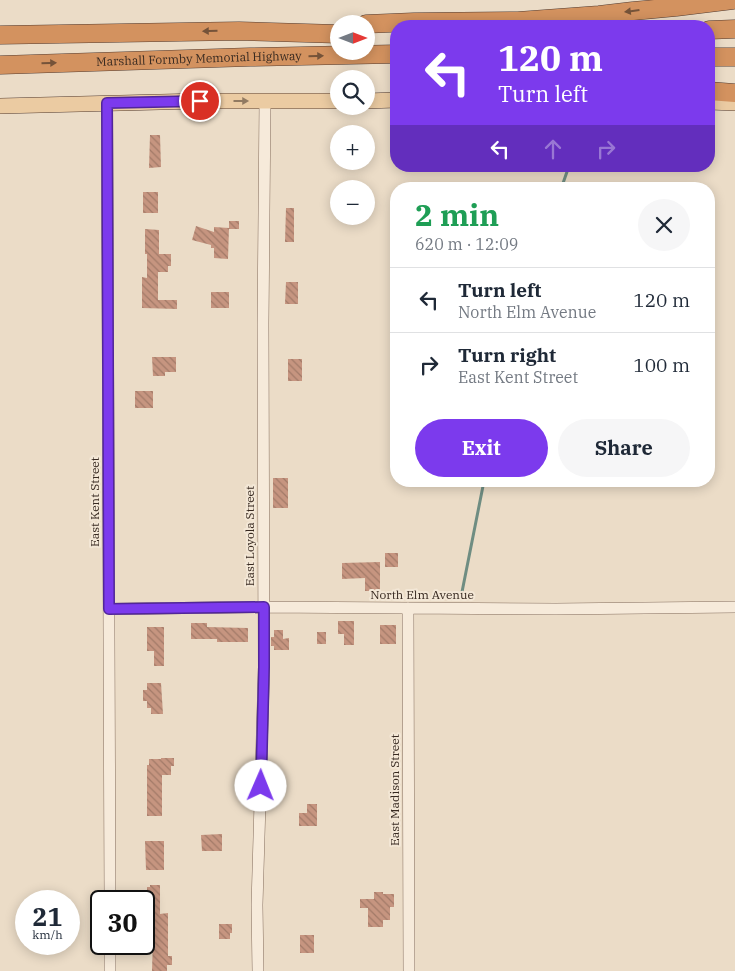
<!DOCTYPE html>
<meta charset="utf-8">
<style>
:root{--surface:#fff;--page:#f6f6f7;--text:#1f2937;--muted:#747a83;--line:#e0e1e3;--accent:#7c3aed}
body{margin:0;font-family:"IBM Plex Serif",serif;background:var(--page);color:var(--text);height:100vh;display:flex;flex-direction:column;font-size:19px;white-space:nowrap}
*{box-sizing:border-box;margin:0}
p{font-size:16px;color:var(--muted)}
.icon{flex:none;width:28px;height:28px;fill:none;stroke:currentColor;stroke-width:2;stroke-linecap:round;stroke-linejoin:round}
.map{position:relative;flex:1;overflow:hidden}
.panel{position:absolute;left:390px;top:182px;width:325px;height:305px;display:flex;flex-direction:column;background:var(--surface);border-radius:20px;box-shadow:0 2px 12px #0003}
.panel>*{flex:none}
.hud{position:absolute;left:390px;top:20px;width:325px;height:152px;border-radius:20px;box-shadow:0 2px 12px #0003;background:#7c3aed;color:#fff;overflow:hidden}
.needle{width:32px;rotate:90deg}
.fabs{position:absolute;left:330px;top:15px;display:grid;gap:10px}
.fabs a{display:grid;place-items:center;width:45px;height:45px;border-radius:50%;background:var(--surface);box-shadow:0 2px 12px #0003;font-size:25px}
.speed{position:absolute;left:15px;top:890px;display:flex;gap:10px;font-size:25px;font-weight:700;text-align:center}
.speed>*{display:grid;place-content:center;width:65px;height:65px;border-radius:50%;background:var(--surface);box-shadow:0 2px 12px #0003;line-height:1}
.speed small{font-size:12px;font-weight:400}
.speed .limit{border:2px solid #111;border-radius:8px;background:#fff;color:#111}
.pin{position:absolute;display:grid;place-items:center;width:42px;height:42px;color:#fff;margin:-21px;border:2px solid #fff;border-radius:50%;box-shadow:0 1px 5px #0007}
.me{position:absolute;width:55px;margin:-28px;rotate:1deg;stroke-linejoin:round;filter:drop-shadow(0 0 4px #0008)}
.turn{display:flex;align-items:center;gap:18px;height:105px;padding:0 25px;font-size:22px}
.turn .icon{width:65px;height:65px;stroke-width:2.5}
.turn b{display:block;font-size:35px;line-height:42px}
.lanes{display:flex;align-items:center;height:48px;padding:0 25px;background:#0003;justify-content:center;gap:25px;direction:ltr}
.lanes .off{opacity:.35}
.round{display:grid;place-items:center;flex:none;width:52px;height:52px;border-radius:26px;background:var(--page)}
.head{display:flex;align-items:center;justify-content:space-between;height:85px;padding:0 25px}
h1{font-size:30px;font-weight:700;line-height:38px;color:#1e9e55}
.cta{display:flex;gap:10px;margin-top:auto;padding:10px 25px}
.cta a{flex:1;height:58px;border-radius:30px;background:var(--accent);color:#fff;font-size:20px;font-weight:700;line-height:58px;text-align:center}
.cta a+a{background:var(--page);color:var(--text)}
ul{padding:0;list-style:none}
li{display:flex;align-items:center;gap:15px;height:65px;padding:0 25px;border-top:1px solid var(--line)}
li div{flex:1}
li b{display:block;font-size:19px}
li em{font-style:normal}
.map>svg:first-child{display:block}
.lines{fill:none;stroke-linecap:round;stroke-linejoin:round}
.stream{stroke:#6f8d82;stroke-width:3}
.building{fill:url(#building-back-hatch)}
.minor-casing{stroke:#856e5e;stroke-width:12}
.major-casing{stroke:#543d32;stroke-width:16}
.highway-casing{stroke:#543d32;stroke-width:19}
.minor{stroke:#f6eada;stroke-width:11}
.major{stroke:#ebcba2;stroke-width:15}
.highway{stroke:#d3925f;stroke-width:18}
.oneway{fill:#755339}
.oneway2{fill:#917a61}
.route-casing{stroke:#51269a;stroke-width:12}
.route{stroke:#7c3aed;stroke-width:9}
.labels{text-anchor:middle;stroke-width:4;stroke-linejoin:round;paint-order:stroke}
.street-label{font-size:12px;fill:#372920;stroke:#f3e7d6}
</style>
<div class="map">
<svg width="735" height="971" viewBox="0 0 735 971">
<defs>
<pattern id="building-back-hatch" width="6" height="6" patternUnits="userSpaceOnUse" patternTransform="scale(1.25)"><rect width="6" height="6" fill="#c69580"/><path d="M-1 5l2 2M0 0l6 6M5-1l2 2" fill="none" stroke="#a27a68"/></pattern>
</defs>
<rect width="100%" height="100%" fill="#ebdcc7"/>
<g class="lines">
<!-- stream -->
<path class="stream" d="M561 189 569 166
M461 597 484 481"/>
</g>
<!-- building -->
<path class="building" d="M150 135H160L161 167 149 168Z
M143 192H158V213H143Z
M286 208H294V242H285Z
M229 221H239V229H229Z
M196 226 214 232V227L229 228 228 259 214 258V248H211V245L192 240Z
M145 229 159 230V254H171V266H168V272H158V300H177V309L142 308V277L147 278V254H145Z
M286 282H298V304H285Z
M211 292H229V308H211Z
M152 357H176V372H165V376H153Z
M288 359H302V381H288Z
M135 391H153V408H135Z
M273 478H288V508H273Z
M385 553H398V567H385Z
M380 562V591H365V578L342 579V563Z
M338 621H354V645H344V634H338Z
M191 623H207V627L248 628V642H217V639H191Z
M380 625H396V644H380Z
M147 627H164V666H154V651H147Z
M274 630H283V639L289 638V650H274V646H271V637H274Z
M317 632H326V644H317Z
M147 683H161L163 714H151V708H147V701H143V690H147Z
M161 758H174V766H171V775H162V816H147V765H149V759H161Z
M307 804H317V826H299V813H307Z
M222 834V851H202L201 835Z
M145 841H164V870H146Z
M150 885H160V914L168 913V956H172V965H167V971H152L153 936H144V914L150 913V897H147V887H150Z
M374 892H383V894H394V907H390V920H383V927H368V908H360V899H374Z
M219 924H232V933H230V939H219Z
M300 935H314V953H300Z"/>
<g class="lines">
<!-- minor casing -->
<g class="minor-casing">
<path id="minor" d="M107 103 110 901
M408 608 409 971
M109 609 264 607 556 609 735 607
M110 944V971
M258 971 257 905 264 667 263 324 265 101"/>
</g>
<!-- major casing -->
<g class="major-casing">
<path id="major" d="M366 101 396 100
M709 102 735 103
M0 106 200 101H339"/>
</g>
<!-- highway casing -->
<g class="highway-casing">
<g id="highway">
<path d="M366 24 414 22 518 21 599 15 633 11 676 7 733 0"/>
<path d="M709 30 735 29"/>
<path d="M0 35 239 31 339 34"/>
<path d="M709 57H735"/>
<path id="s1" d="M0 65 250 57 396 54"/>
<path d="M709 91 735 93"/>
</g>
</g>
<!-- minor -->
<use href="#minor" class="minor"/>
<!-- major -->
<use href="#major" class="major"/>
<!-- highway -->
<use href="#highway" class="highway"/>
</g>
<!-- one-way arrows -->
<defs><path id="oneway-solid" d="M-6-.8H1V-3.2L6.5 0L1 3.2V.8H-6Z" transform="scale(1.25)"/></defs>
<g class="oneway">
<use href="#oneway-solid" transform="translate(632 11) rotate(173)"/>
<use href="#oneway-solid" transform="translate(210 31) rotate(179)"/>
<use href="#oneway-solid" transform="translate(316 56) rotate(-1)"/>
<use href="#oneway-solid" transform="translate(49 63) rotate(-2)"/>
</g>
<use class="oneway2" href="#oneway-solid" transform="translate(241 101)"/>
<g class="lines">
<!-- route casing -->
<g class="route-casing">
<path id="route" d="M200 101 107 103 109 609 264 607V667L261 786"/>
</g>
<!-- route -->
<use href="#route" class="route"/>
</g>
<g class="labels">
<!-- street labels -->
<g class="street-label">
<text dy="4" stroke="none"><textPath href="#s1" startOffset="199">Marshall Formby Memorial Highway</textPath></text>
<text transform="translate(95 502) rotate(-90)" y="4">East Kent Street</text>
<text transform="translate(250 536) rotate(-90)" y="4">East Loyola Street</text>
<text x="422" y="599">North Elm Avenue</text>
<text transform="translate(395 790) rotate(-90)" y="4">East Madison Street</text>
</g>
</g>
</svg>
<div class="fabs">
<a><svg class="needle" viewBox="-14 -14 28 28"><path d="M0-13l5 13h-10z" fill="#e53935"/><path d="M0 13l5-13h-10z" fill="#747a83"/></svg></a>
<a><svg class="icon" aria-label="search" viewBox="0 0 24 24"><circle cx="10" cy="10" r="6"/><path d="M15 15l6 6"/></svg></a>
<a>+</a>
<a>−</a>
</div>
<div class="speed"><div>21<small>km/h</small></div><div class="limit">30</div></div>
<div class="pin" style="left:200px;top:101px;background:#d93025"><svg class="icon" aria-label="arrive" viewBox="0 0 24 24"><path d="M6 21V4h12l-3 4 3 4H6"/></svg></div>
<svg class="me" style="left:261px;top:786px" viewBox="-20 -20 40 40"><circle r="19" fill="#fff"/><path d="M0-13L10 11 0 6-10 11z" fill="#7c3aed"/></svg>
<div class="hud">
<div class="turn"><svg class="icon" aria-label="left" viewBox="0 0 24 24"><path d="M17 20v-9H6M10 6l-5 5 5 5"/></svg><div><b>120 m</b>Turn left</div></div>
<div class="lanes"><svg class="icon" aria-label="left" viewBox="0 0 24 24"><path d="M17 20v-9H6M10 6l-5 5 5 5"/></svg><svg class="icon off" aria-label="ahead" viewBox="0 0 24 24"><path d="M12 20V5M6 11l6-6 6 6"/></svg><svg class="icon off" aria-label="right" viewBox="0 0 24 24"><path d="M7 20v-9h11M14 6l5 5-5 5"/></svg></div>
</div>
<section class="panel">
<div class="head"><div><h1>2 min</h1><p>620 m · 12:09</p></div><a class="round"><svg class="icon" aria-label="close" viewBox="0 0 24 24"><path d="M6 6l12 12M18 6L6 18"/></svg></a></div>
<ul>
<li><svg class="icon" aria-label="left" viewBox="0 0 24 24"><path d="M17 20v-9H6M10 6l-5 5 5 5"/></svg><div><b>Turn left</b><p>North Elm Avenue</p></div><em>120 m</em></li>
<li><svg class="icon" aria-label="right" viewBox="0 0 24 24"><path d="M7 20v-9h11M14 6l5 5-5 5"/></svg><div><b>Turn right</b><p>East Kent Street</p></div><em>100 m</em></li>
</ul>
<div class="cta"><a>Exit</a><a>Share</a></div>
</section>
</div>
